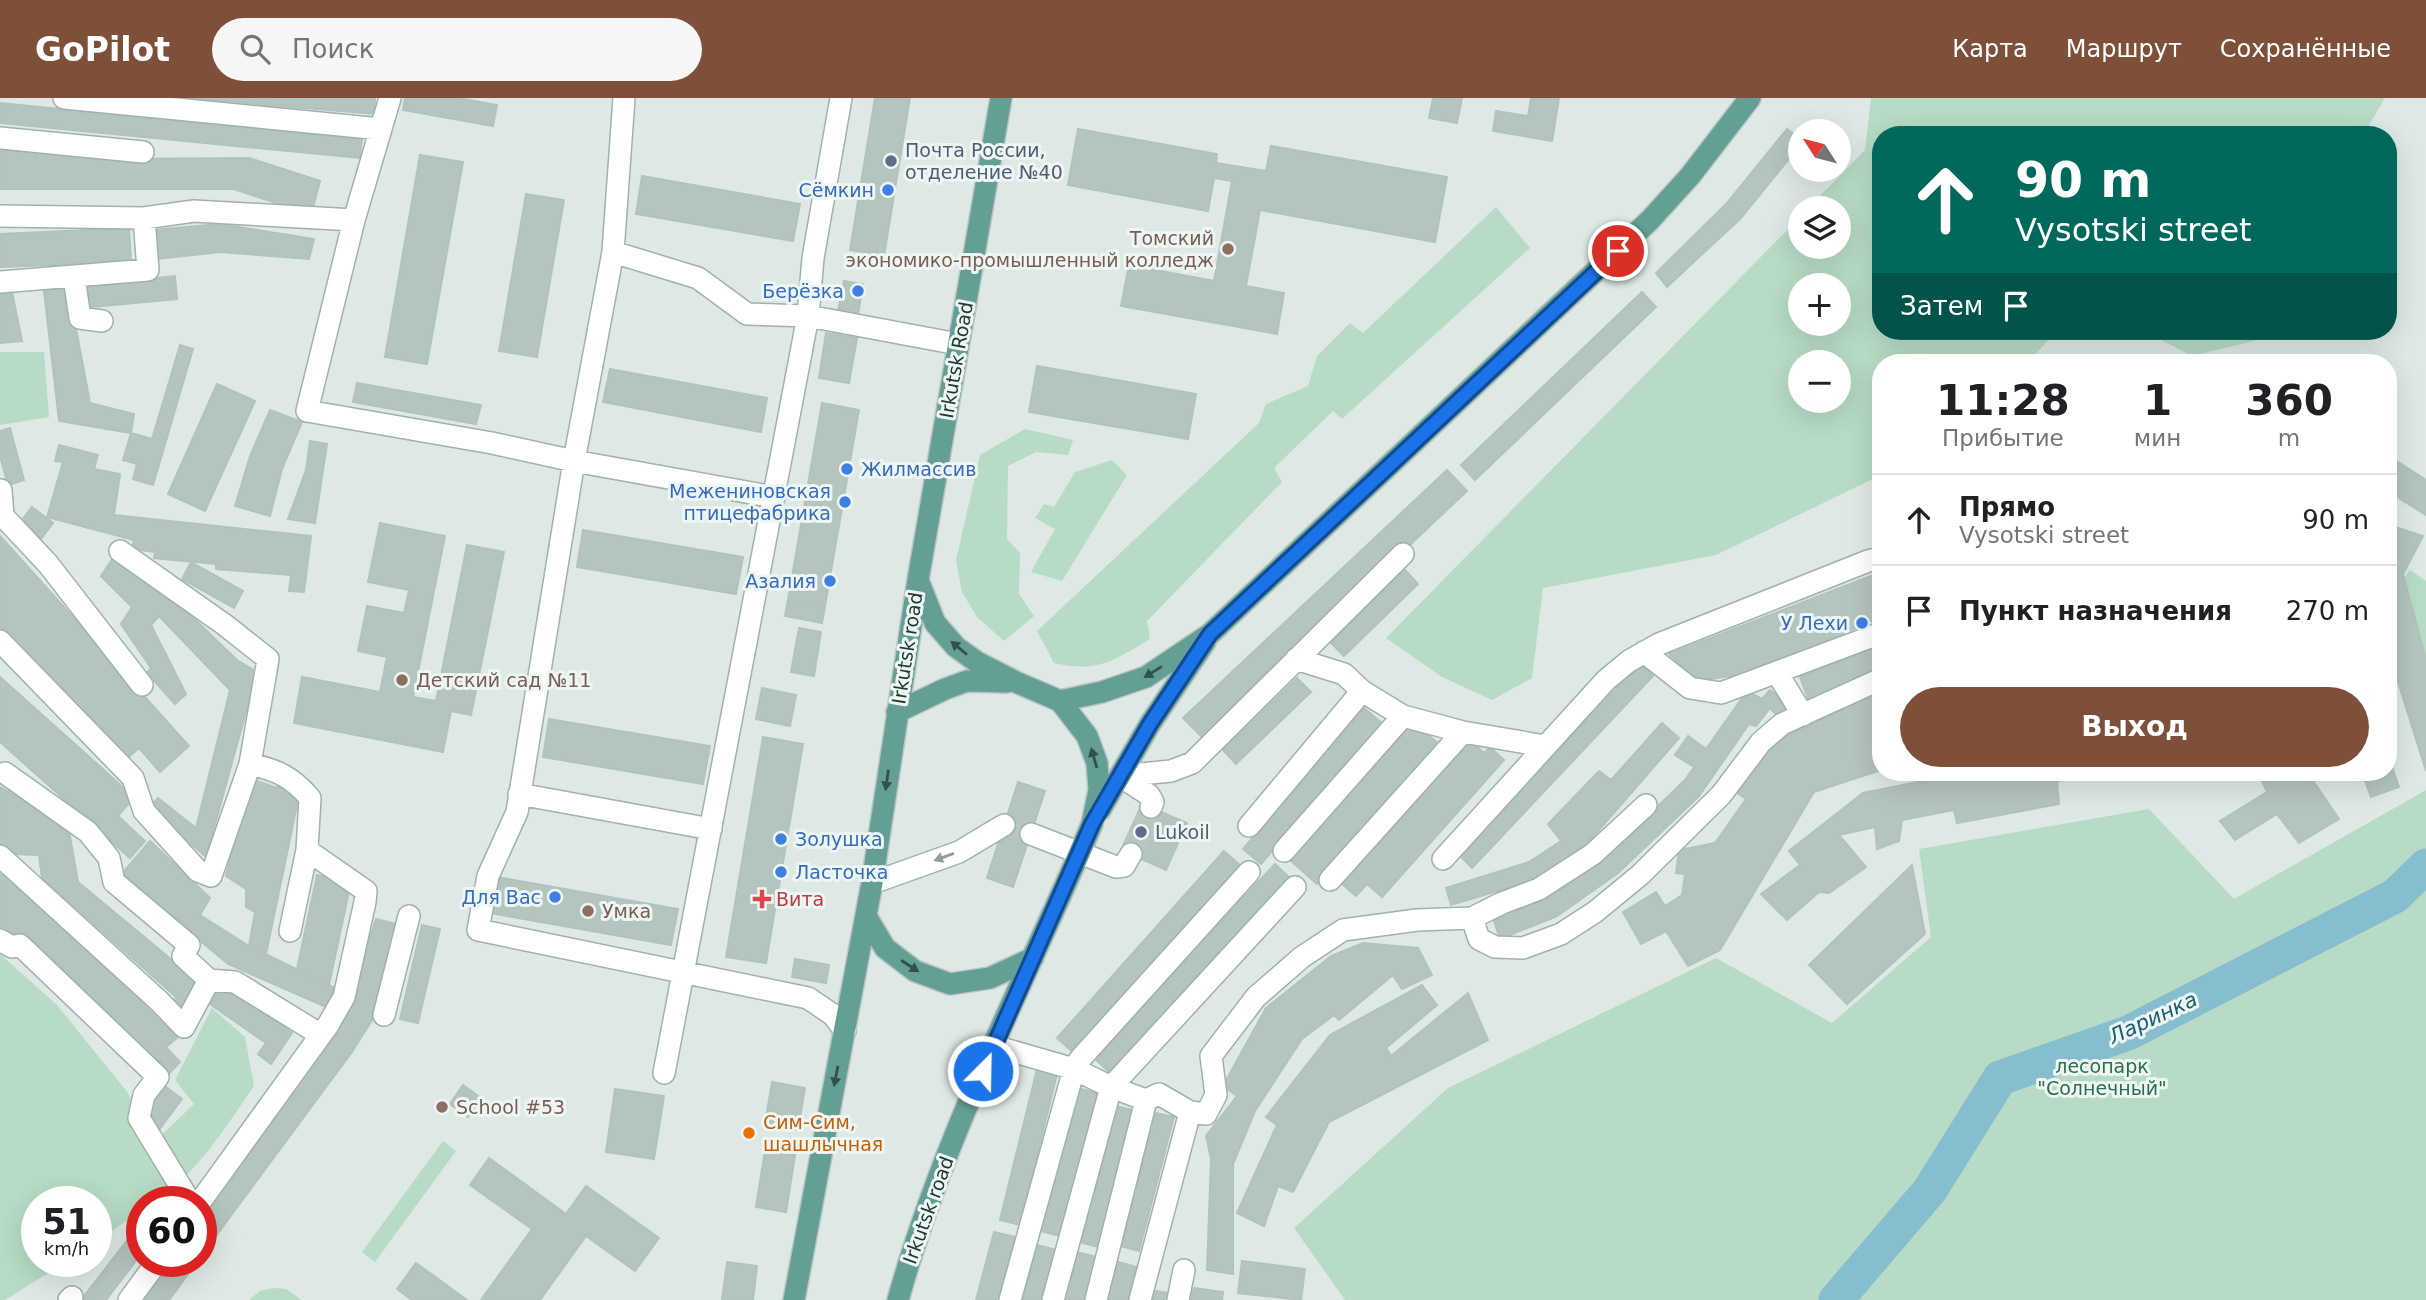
<!DOCTYPE html>
<html lang="ru">
<meta charset="utf-8">
<style>
:root{--surface:#fff;--page:#f6f6f6;--text:#202124;--muted:#757577;--line:#e0e0e0;--accent:#7e503a}
body{margin:0;font-family:"DejaVu Sans",sans-serif;background:var(--page);color:var(--text);height:100vh;display:flex;flex-direction:column;font-size:26px;white-space:nowrap}
*{box-sizing:border-box;margin:0}
p{font-size:23px;color:var(--muted)}
.icon{flex:none;width:38px;height:38px;fill:none;stroke:currentColor;stroke-width:2;stroke-linecap:round;stroke-linejoin:round}
.map{position:relative;flex:1;overflow:hidden}
.drawer{position:absolute;left:1872px;top:256px;width:525px;height:427px;display:flex;flex-direction:column;background:var(--surface);border-radius:28px;box-shadow:0 7px 28px #0002}
.drawer>*{flex:none}
.top-card{position:absolute;left:1872px;top:28px;width:525px;height:214px;border-radius:28px;box-shadow:0 7px 28px #0002;background:#00695c;color:#fff;overflow:hidden}
.needle{width:46px;rotate:306deg}
.buttons{position:absolute;left:1788px;top:21px;display:grid;gap:14px}
.buttons a{display:grid;place-items:center;width:63px;height:63px;border-radius:50%;background:var(--surface);box-shadow:0 7px 28px #0002;font-size:35px}
.speed{position:absolute;left:21px;top:1088px;display:flex;gap:14px;font-size:35px;font-weight:700;text-align:center}
.speed>*{display:grid;place-content:center;width:91px;height:91px;border-radius:50%;background:var(--surface);box-shadow:0 7px 28px #0002;line-height:1}
.speed small{font-size:18px;font-weight:400}
.speed .limit{border:10px solid #d22;background:#fff;color:#111}
.pin{position:absolute;display:grid;place-items:center;width:60px;height:60px;color:#fff;margin:-30px;border:4px solid #fff;border-radius:50%;box-shadow:0 2px 7px #0007}
.me{position:absolute;width:77px;margin:-38px;rotate:23deg;stroke-linejoin:round;filter:drop-shadow(0 0 5px #0008)}
.turn{display:flex;align-items:center;gap:24px;height:147px;padding:0 28px;font-size:32px}
.turn .icon{width:91px;height:91px;stroke-width:2.5}
.turn b{display:block;font-size:49px;line-height:60px}
.then{display:flex;align-items:center;height:66px;padding:0 28px;background:#0003;gap:14px;font-size:26px}
.eta{display:flex;justify-content:space-evenly;align-items:center;height:119px;text-align:center}
.eta b{font-size:42px;font-weight:700;line-height:49px}
.action{display:flex;gap:14px;margin-top:auto;padding:14px 28px}
.action a{flex:1;height:80px;border-radius:42px;background:var(--accent);color:#fff;font-size:28px;font-weight:700;line-height:80px;text-align:center}
ul{padding:0;list-style:none}
li{display:flex;align-items:center;gap:21px;height:91px;padding:0 28px;border-top:2px solid var(--line)}
li div{flex:1}
li b{display:block;font-size:26px}
li em{font-style:normal}
header{display:flex;align-items:center;gap:42px;box-sizing:border-box;height:98px;padding:0 35px;background:var(--accent);color:#fff}
header strong{font-size:33px}
nav{display:flex;gap:38px;margin-inline-start:auto;font-size:24px}
.search{width:490px;height:63px;background:var(--page);display:flex;align-items:center;gap:18px;box-sizing:border-box;padding:0 24px;border-radius:38px;color:var(--muted);font-size:26px}
.map>svg:first-child{display:block}
.green{fill:#b7dbc4;fill-rule:evenodd}
.lines{fill:none;stroke-linecap:round;stroke-linejoin:round}
.river{stroke:#86bdcf;stroke-width:35}
.building{fill:#b4c4bf;stroke:#b1c3bd;stroke-width:2}
.minor-tunnel{stroke:#b8c6c2;stroke-width:21;stroke-dasharray:21 10;stroke-linecap:butt}
.minor-casing{stroke:#a1b1ac;stroke-width:24}
.major-casing{stroke:#bcc4c2;stroke-width:24}
.minor{stroke:#fff;stroke-width:21}
.major{stroke:#639f94;stroke-width:21}
.oneway{fill:#31524c}
.oneway2{fill:#909c9a}
.route-casing{stroke:#114b97;stroke-width:18}
.route{stroke:#1a73e8;stroke-width:12}
.service-dot{fill:#5c6f8a;stroke:#eef6f3;stroke-width:2.5}
.shop-dot{fill:#3f7fe0;stroke:#eef6f3;stroke-width:2.5}
.education-dot{fill:#8d6e63;stroke:#eef6f3;stroke-width:2.5}
.health-dot{fill:#e0444e;stroke:#eef6f3;stroke-width:2.5}
.food-dot{fill:#e8710a;stroke:#eef6f3;stroke-width:2.5}
.labels{text-anchor:middle;stroke-width:6;stroke-linejoin:round;paint-order:stroke}
.service-label{font-size:19px;fill:#4e5e75;stroke:#eef6f3;text-anchor:start}
.shop-label{font-size:19px;fill:#366cbe;stroke:#eef6f3;text-anchor:end}
.education-label{font-size:19px;fill:#785e54;stroke:#eef6f3;text-anchor:start}
.street-label{font-size:19px;fill:#203934;stroke:#eef6f3}
.health-label{font-size:19px;fill:#be3a42;stroke:#eef6f3;text-anchor:start}
.park-label{font-size:19px;fill:#2b6f4b;stroke:#eef6f3}
.food-label{font-size:19px;fill:#c56008;stroke:#eef6f3;text-anchor:start}
.water-label{font-size:21px;font-style:italic;fill:#1b5d73;stroke:#eef6f3}
</style>
<header>
<strong>GoPilot</strong>
<div class="search"><svg class="icon" aria-label="search" viewBox="0 0 24 24"><circle cx="10" cy="10" r="6"/><path d="M15 15l6 6"/></svg>Поиск</div>
<nav><a>Карта</a><a>Маршрут</a><a>Сохранённые</a></nav>
</header>
<div class="map">
<svg width="2426" height="1202" viewBox="0 0 2426 1202">
<rect width="100%" height="100%" fill="#dee9e5"/>
<!-- green -->
<path class="green" d="M1871 0H2385L2363 37H1881V233H2057L2028 264H1881V377L1716 457 1543 490 1532 580 1492 602 1442 579 1386 540 1801 118V149H1839V110H1808L1865 52ZM1801 187H1839V226H1801ZM1801 264H1839V303H1801Z
M1496 109 1530 150 1342 321 1333 313 1274 370 1282 384 1147 523 1150 541C1113 563 1098 575 1054 565L1037 533 1259 325 1266 306 1308 288 1317 258 1350 225 1363 235Z
M2144 233H2279L2278 237 2192 258Z
M0 254H44L49 319 0 327Z
M1025 331 1073 342 1068 357 1036 354 1008 368 1007 441 1020 455 1019 496 1034 518 1004 543 977 519 962 494 956 462 980 357Z
M1112 362 1127 377 1062 483 1031 474 1055 431 1035 420 1044 406 1054 409 1075 374Z
M2410 472 2426 483V571L2399 486Z
M2426 692V1202H1345L1294 1130 1448 990 1716 860 1832 925 1931 839 1919 751 2149 711 2234 801Z
M0 856 57 907 128 995 147 1051 194 1006 175 982 212 910 245 939 254 988C233 1018 180 1104 142 1104V1111L96 1145V1104H37V1164H66L5 1202H0Z
M443 1043 456 1053 375 1164 362 1154Z
M273 1190 286 1191 302 1202H249L260 1193Z"/>
<g class="lines">
<!-- river -->
<path class="river" d="M1836 1202 1930 1092 2000 980 2128 935 2395 798 2426 768"/>
</g>
<!-- building -->
<path class="building" d="M189 0H375L374 16Z
M405 0H458L497 7 493 28 403 12Z
M875 0H910L884 158 850 152Z
M1433 0H1462L1457 25 1429 20Z
M1531 0H1559L1552 43 1493 33 1496 13 1528 18Z
M0 5 362 41 360 60 0 25Z
M1078 31 1217 56 1216 65 1266 73 1271 48 1447 79 1435 144 1260 112 1246 188 1284 195 1277 236 1121 208 1129 167 1214 183 1232 83 1214 80 1208 113 1068 87Z
M1787 31 1801 41V46L1741 120 1667 189 1656 175 1727 105Z
M0 49 107 61 249 60 320 83 311 117 234 91H0Z
M420 57 463 64 427 266 385 259Z
M642 78 800 106 793 143 636 116Z
M526 96 564 102 537 259 499 253Z
M220 126 314 141 309 161 220 154 157 161 154 132Z
M129 130 131 164 0 169V136Z
M175 178 177 201 82 210 80 188Z
M844 183 863 186 858 217 838 213Z
M68 188 90 305 134 316 131 335 59 323 44 193Z
M11 189 22 243 0 245V192Z
M1642 194 1656 209 1475 382 1461 367Z
M826 235 857 240 849 285 819 280Z
M180 247 193 251 153 387 133 381 137 366 123 362 131 335 152 341Z
M1037 268 1196 296 1188 341 1029 314Z
M610 271 767 300 761 334 603 304Z
M357 285 481 307 476 326 353 304Z
M217 286 255 303 205 413 168 396Z
M822 305 859 312 825 508 788 502Z
M270 312 302 324 282 371 270 418 235 408 250 358Z
M10 330 24 382 8 387 0 358V333Z
M310 343 327 346 315 425 288 421 306 372Z
M59 347 98 357 94 371 120 376 114 417 311 438 304 494 289 493 291 477 216 471V466L154 460 155 454 132 451 134 442 47 419 63 364 55 363Z
M2389 358 2426 382V417L2389 394Z
M1447 372 1467 393 1204 641 1183 620Z
M32 409 53 425 37 446 16 430Z
M380 425 445 438 413 599 436 603 467 447 504 454 471 617 451 613 443 654 294 625 302 579 380 594 387 559 358 553 367 508 404 515 409 492 368 484Z
M2389 427 2423 438 2403 476 2426 562V673L2389 555Z
M583 432 743 459 736 496 577 469Z
M0 438 189 648 160 674 139 650 122 665 0 529Z
M113 460 156 484 237 562 257 574 206 759 149 709 158 700 196 730 230 592 159 518 151 527 186 596 175 606 147 575 151 570 121 526 132 509 101 478Z
M191 464 243 493 234 510 182 481Z
M1405 472 1418 486 1344 558 1330 544Z
M1881 474V519L1750 575 1698 583 1669 556Z
M788 502 825 508 822 525 785 518Z
M799 530 821 534 814 578 791 574Z
M1881 547V572L1809 603 1800 579Z
M1640 565 1653 578 1472 770 1459 757Z
M0 579 134 699 118 718 145 743 130 760 0 644Z
M1297 580 1311 594 1236 666 1223 652Z
M762 590 796 597 790 628 756 621Z
M1770 592 1790 606 1779 620 1770 610 1756 628 1749 626 1699 698 1618 775 1557 818 1500 841 1494 823 1550 798 1602 762 1685 682 1694 669 1675 657 1688 638 1706 651 1747 593 1762 601Z
M1881 593V672L1814 694 1720 852 1688 868 1666 833 1641 846 1623 814 1656 794 1665 808 1682 797 1685 776 1676 775 1679 752 1715 745 1746 701 1736 694 1757 661 1788 637Z
M1364 610 1382 625 1261 766 1243 751Z
M549 621 710 648 703 686 543 659Z
M1662 625 1679 640 1579 755 1541 780 1451 807 1446 790 1529 764 1561 743 1548 726 1599 673 1611 682Z
M1408 627 1415 633 1419 629 1439 646 1317 786 1290 762Z
M763 639 803 646 766 865 726 859Z
M1470 642 1484 655 1490 649 1504 662 1382 799 1367 786 1356 798 1342 786Z
M2389 660 2399 689 2371 699 2362 674H2389Z
M1967 674H2115L2057 683 2059 706 1957 725 1954 712 1902 722 1899 743 1877 751 1875 729 1839 737 1866 769 1829 795 1819 794 1787 822 1761 796 1800 767 1789 753 1863 695Z
M2264 674H2307L2339 721 2299 745 2277 716 2235 742 2220 723 2267 694 2259 676Z
M249 680 277 690 282 680 300 693 266 856 249 848 255 814 246 809V791L226 778Z
M1018 684 1045 693 1013 789 987 780Z
M0 689 68 727 78 784 202 887 180 920 168 908 176 899 42 780 39 757 13 756 0 745Z
M1142 706 1187 725 1166 772 1121 752Z
M150 743 210 800 200 817 249 848 335 890 326 909 228 866 121 777Z
M1224 753 1241 768 1075 956 1057 940Z
M1275 766 1290 780 1109 974 1093 959Z
M1912 767 1925 836 1847 906 1809 867Z
M0 776 61 823 177 940 166 949 180 964 167 978 0 839Z
M317 777 351 784 329 887 297 871Z
M497 779 678 811 671 847 490 815Z
M376 821 396 826 376 916 352 954 201 1158V1116L344 921Z
M422 827 440 831 418 925 400 921Z
M1363 845 1418 850 1432 877 1402 891 1393 877 1339 922 1334 917 1302 941 1255 1013 1233 1066V1176L1207 1172 1211 1061 1206 1038 1237 998 1223 988 1266 910 1331 858Z
M795 861 829 867 826 885 792 879Z
M220 884 292 935 271 966 258 956 266 945 207 904Z
M1422 887 1437 907 1386 950 1391 958 1468 895 1488 942 1329 1024 1293 1094 1278 1088 1264 1128 1237 1115 1277 1027 1266 1019 1330 937Z
M1037 971 1057 976 1020 1127 1000 1122Z
M772 984 805 990 798 1032 765 1026Z
M463 987 481 1000 468 1019 450 1006Z
M166 989 182 1001 158 1033 141 1021Z
M1077 990 1097 995 1061 1138 1040 1133Z
M615 991 664 998 654 1061 606 1054Z
M1116 1008 1136 1013 1099 1149 1079 1144Z
M1156 1015 1174 1019 1139 1153 1121 1148Z
M765 1052 795 1057 786 1114 756 1109Z
M489 1060 566 1116 586 1088 659 1140 635 1173 586 1138 540 1202H481L532 1131 470 1087Z
M142 1123V1155L106 1202H81Z
M994 1134 1015 1139 999 1202H976Z
M1037 1147 1056 1152 1043 1202H1022Z
M1076 1154 1097 1159 1086 1202H1064Z
M1115 1163 1136 1169 1128 1202H1105Z
M1242 1163 1305 1171 1301 1202 1238 1195Z
M167 1164H197L169 1202H139Z
M727 1164 757 1168 753 1202H722Z
M416 1165 467 1202H412L397 1191Z
M1194 1190 1223 1194 1222 1202H1191Z
M1149 1192 1169 1195 1168 1202H1147Z"/>
<g class="lines">
<!-- minor-tunnel -->
<path class="minor-tunnel" d="M1004 727 1031 736
M1131 756 1151 709"/>
<!-- minor casing -->
<g class="minor-casing">
<path id="minor" d="M64 0 381 31
M390 0 354 122 307 313 492 345 574 363 774 399
M624 0 613 154 574 363 517 714 488 778 478 832 808 900 833 917 845 933
M0 40 143 54
M0 118 144 120 194 113 354 122
M613 154 698 180 747 216 808 218 958 246
M74 179 80 220 102 223
M0 184 148 172 144 120
M1 392 3 418 48 466 142 587
M0 543 133 680 144 713 198 773 211 778 250 666 268 561 225 527 120 453
M1644 554 1690 590 1721 595 1881 535
M1296 561 1344 576 1362 593 1403 618 1463 634 1545 648
M1777 575 1803 617
M1120 678 1171 673 1192 665 1403 456
M1120 678 1149 697 1153 704 1151 709
M519 696 711 731
M1249 728 1362 593
M1031 736 1116 769 1124 768 1131 756
M1284 753 1403 618
M0 758 159 903 184 929 209 882 183 858 189 847 114 784 109 760 88 734 5 675
M1443 761 1606 582 1629 563 1659 546 1868 463 1881 460
M1330 782 1463 634
M872 785 959 754 1004 727
M1472 820 1479 841 1495 849 1523 850 1561 836 1595 814 1640 777 1721 697 1761 644 1782 626 1881 581
M290 833 307 752
M0 842 12 849 20 847 158 979 144 997 139 1020 190 1104
M209 882 235 884 321 937
M384 917 409 818
M994 948 1074 971 1111 989 1146 1002 1159 996 1190 1014
M664 975 808 218 813 160 841 0
M200 1104 328 927 344 899 365 804 366 793 307 752 310 700C292 679 277 672 250 666
M69 1202 72 1199
M129 1202 157 1164
M1010 1202 1074 971 1081 960 1249 774
M1053 1202 1111 989 1295 789
M1096 1202 1146 1002
M1140 1202 1190 1014 1206 1016 1216 997 1211 958 1256 899 1302 859 1343 832 1417 822 1472 820 1502 805 1539 791 1593 756 1646 707
M1178 1202 1184 1172"/>
</g>
<!-- major casing -->
<g class="major-casing">
<path id="major" d="M1060 603 1102 594 1146 579 1210 536 1650 122 1690 78 1750 0
M897 614 945 591 967 583 1007 584
M1100 712 1150 626 1205 544
M866 818 885 850 915 873 950 886 990 880 1033 860
M794 1202 872 785 918 482 1001 0
M898 1202C944 1037 1025 883 1092 726L1099 692 1097 665 1087 638 1060 603 1018 585 977 564 956 549 935 525 918 482"/>
</g>
<!-- minor -->
<use href="#minor" class="minor"/>
<!-- major -->
<use href="#major" class="major"/>
</g>
<!-- one-way arrows -->
<defs><path id="oneway-solid" d="M-6-.8H1V-3.2L6.5 0L1 3.2V.8H-6Z" transform="scale(1.75)"/></defs>
<g class="oneway">
<use href="#oneway-solid" transform="translate(959 550) rotate(-140)"/>
<use href="#oneway-solid" transform="translate(1153 574) rotate(148)"/>
<use href="#oneway-solid" transform="translate(1094 660) rotate(-106)"/>
<use href="#oneway-solid" transform="translate(887 682) rotate(98)"/>
<use href="#oneway-solid" transform="translate(910 868) rotate(33)"/>
<use href="#oneway-solid" transform="translate(836 978) rotate(101)"/>
</g>
<use class="oneway2" href="#oneway-solid" transform="translate(944 759) rotate(160)"/>
<g class="lines">
<!-- route casing -->
<g class="route-casing">
<path id="route" d="M983 973 1092 726 1150 626 1210 536 1618 153"/>
</g>
<!-- route -->
<use href="#route" class="route"/>
</g>
<!-- markers -->
<g class="service-dot">
<circle cx="891" cy="63" r="7"/>
<circle cx="1141" cy="734" r="7"/>
</g>
<g class="shop-dot">
<circle cx="888" cy="92" r="7"/>
<circle cx="858" cy="193" r="7"/>
<circle cx="847" cy="371" r="7"/>
<circle cx="845" cy="404" r="7"/>
<circle cx="830" cy="483" r="7"/>
<circle cx="1862" cy="525" r="7"/>
<circle cx="781" cy="741" r="7"/>
<circle cx="781" cy="774" r="7"/>
<circle cx="555" cy="799" r="7"/>
</g>
<g class="education-dot">
<circle cx="1228" cy="151" r="7"/>
<circle cx="402" cy="582" r="7"/>
<circle cx="588" cy="813" r="7"/>
<circle cx="442" cy="1009" r="7"/>
</g>
<path class="health-dot" d="M758.5 790.5h7v7h7v7h-7v7h-7v-7h-7v-7h7z"/>
<circle class="food-dot" cx="749" cy="1035" r="7"/>
<g class="labels">
<!-- service labels -->
<g class="service-label">
<text x="905" y="59">Почта России,<tspan x="905" dy="22">отделение №40</tspan></text>
<text x="1155" y="741">Lukoil</text>
</g>
<!-- shop labels -->
<g class="shop-label">
<text x="874" y="99">Сёмкин</text>
<text x="844" y="200">Берёзка</text>
<text x="861" y="378" text-anchor="start">Жилмассив</text>
<text x="831" y="400">Межениновская<tspan x="831" dy="22">птицефабрика</tspan></text>
<text x="816" y="490">Азалия</text>
<text x="1848" y="532">У Лехи</text>
<text x="795" y="748" text-anchor="start">Золушка</text>
<text x="795" y="781" text-anchor="start">Ласточка</text>
<text x="541" y="806">Для Вас</text>
</g>
<!-- education labels -->
<g class="education-label">
<text x="1214" y="147" text-anchor="end">Томский<tspan x="1214" dy="22">экономико-промышленный колледж</tspan></text>
<text x="416" y="589">Детский сад №11</text>
<text x="602" y="820">Умка</text>
<text x="456" y="1016">School #53</text>
</g>
<!-- street labels -->
<g class="street-label">
<text transform="translate(956 262) rotate(-80)" y="7">Irkutsk Road</text>
<text transform="translate(907 550) rotate(-81)" y="7">Irkutsk road</text>
<text transform="translate(928 1112) rotate(-70)" y="7">Irkutsk road</text>
</g>
<!-- health labels -->
<g class="health-label">
<text x="776" y="808">Вита</text>
</g>
<!-- park labels -->
<g class="park-label">
<text x="2102" y="975">лесопарк<tspan x="2102" dy="22">"Солнечный"</tspan></text>
</g>
<!-- food labels -->
<g class="food-label">
<text x="763" y="1031">Сим-Сим,<tspan x="763" dy="22">шашлычная</tspan></text>
</g>
<!-- water labels -->
<g class="water-label">
<text transform="translate(2153 920) rotate(-25)" y="7">Ларинка</text>
</g>
</g>
</svg>
<div class="buttons">
<a><svg class="needle" viewBox="-14 -14 28 28"><path d="M0-13l5 13h-10z" fill="#e53935"/><path d="M0 13l5-13h-10z" fill="#757577"/></svg></a>
<a><svg class="icon" aria-label="layers" viewBox="0 0 24 24"><path d="M12 4l9 5-9 5-9-5zM3 14l9 5 9-5"/></svg></a>
<a>+</a>
<a>−</a>
</div>
<div class="speed"><div>51<small>km/h</small></div><div class="limit">60</div></div>
<div class="pin" style="left:1618px;top:153px;background:#d93025"><svg class="icon" aria-label="arrive" viewBox="0 0 24 24"><path d="M6 21V4h12l-3 4 3 4H6"/></svg></div>
<svg class="me" style="left:983px;top:973px" viewBox="-20 -20 40 40"><circle r="17" fill="#1a73e8" stroke="#fff" stroke-width="3"/><path d="M0-11L8 9 0 5-8 9z" fill="#fff"/></svg>
<div class="top-card">
<div class="turn"><svg class="icon" aria-label="ahead" viewBox="0 0 24 24"><path d="M12 20V5M6 11l6-6 6 6"/></svg><div><b>90 m</b>Vysotski street</div></div>
<div class="then">Затем<svg class="icon" aria-label="arrive" viewBox="0 0 24 24"><path d="M6 21V4h12l-3 4 3 4H6"/></svg></div>
</div>
<section class="drawer">
<div class="eta">
<div><b>11:28</b><p>Прибытие</p></div>
<div><b>1</b><p>мин</p></div>
<div><b>360</b><p>m</p></div>
</div>
<ul>
<li><svg class="icon" aria-label="ahead" viewBox="0 0 24 24"><path d="M12 20V5M6 11l6-6 6 6"/></svg><div><b>Прямо</b><p>Vysotski street</p></div><em>90 m</em></li>
<li><svg class="icon" aria-label="arrive" viewBox="0 0 24 24"><path d="M6 21V4h12l-3 4 3 4H6"/></svg><div><b>Пункт назначения</b></div><em>270 m</em></li>
</ul>
<div class="action"><a>Выход</a></div>
</section>
</div>
